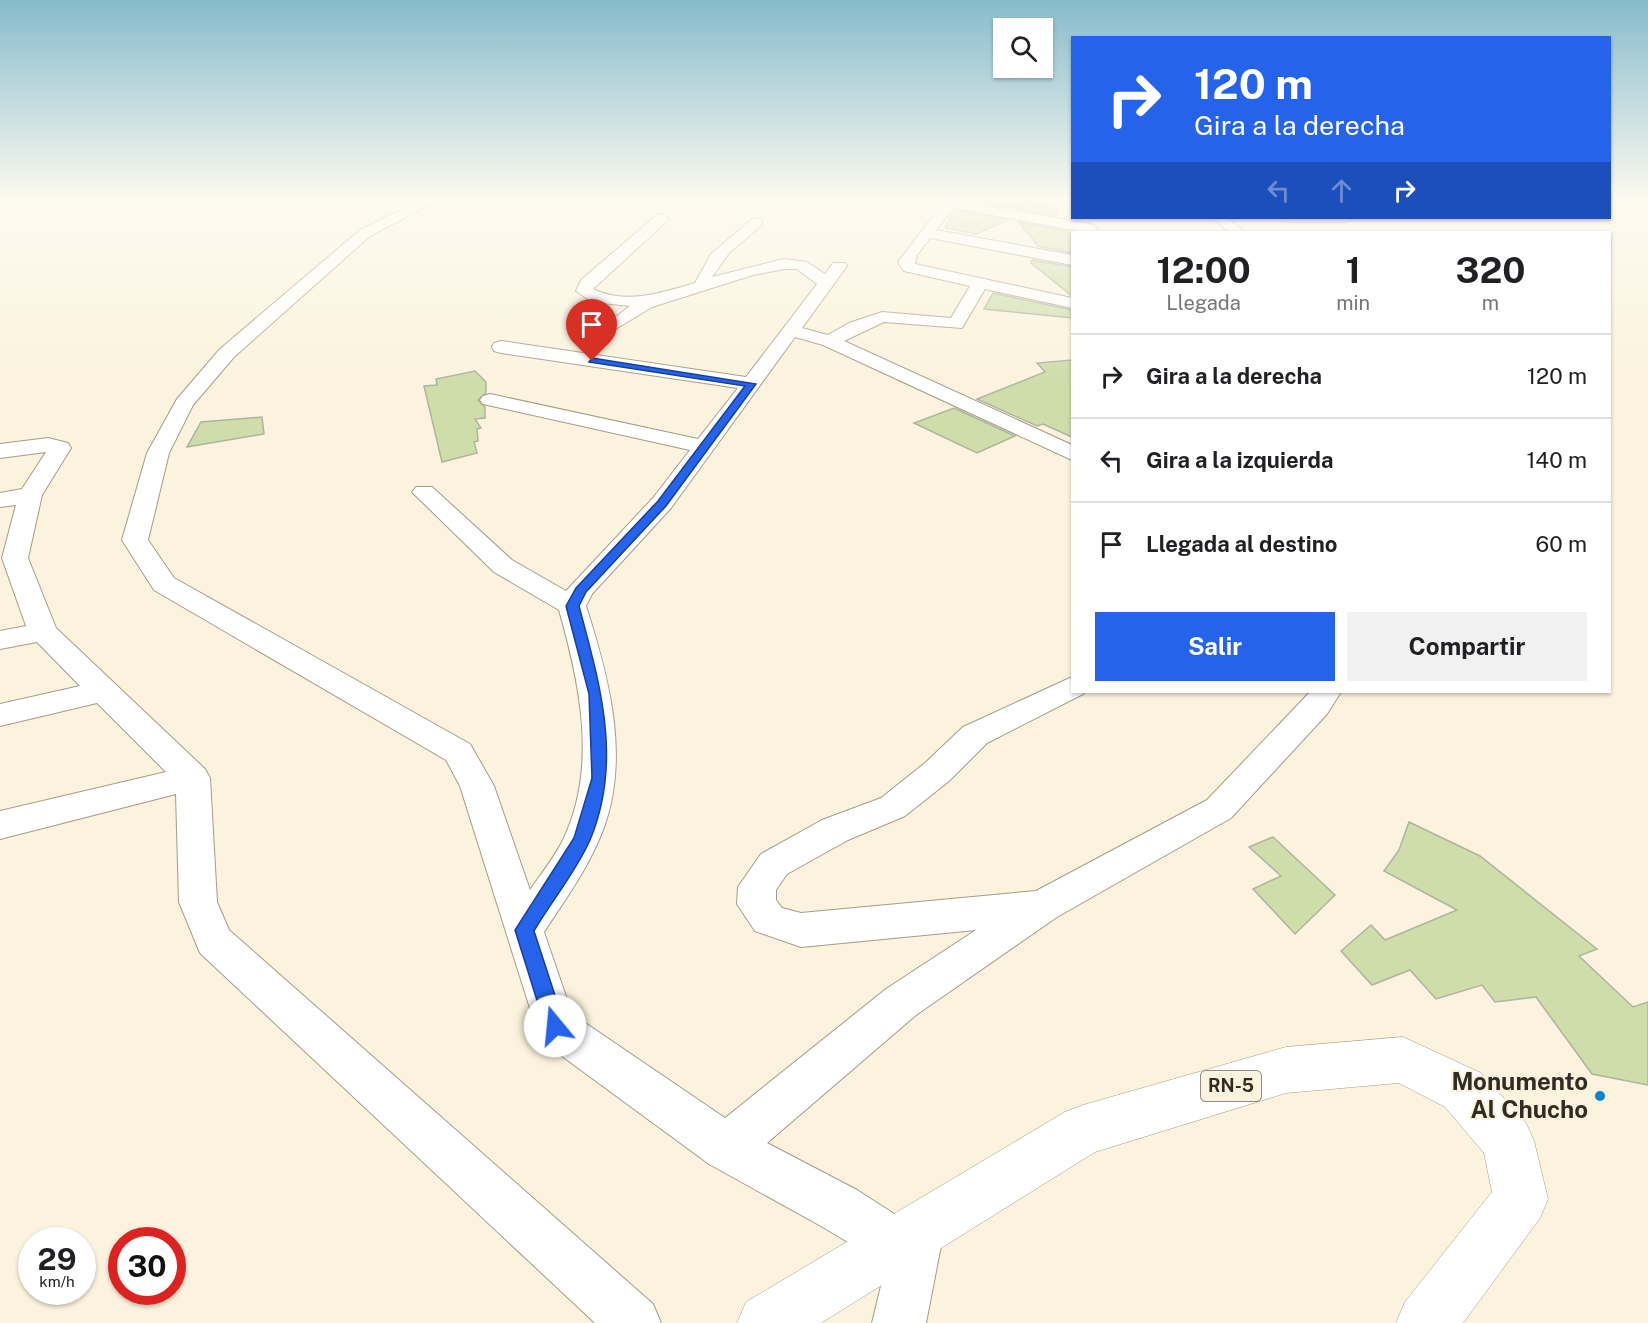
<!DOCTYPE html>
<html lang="es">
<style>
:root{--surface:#fff;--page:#f2f2f2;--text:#202124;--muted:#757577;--line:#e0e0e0;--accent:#2563eb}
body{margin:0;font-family:"Public Sans",sans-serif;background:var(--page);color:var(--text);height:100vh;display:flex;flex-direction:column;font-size:22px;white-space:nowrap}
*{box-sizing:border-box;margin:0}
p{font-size:20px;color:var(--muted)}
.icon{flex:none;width:33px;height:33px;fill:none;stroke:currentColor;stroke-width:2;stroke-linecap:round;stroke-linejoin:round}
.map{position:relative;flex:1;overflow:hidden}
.panel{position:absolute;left:1071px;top:231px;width:540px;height:462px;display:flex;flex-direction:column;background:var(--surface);border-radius:0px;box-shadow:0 2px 4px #0004}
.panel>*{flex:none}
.top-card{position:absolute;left:1071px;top:36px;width:540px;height:183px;border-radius:0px;box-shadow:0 2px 4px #0004;background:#2563eb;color:#fff;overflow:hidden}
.tools{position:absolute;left:993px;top:18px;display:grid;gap:12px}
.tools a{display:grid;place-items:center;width:60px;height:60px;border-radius:0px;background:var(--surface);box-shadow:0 2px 4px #0004;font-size:30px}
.speed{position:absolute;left:18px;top:1227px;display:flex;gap:12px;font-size:30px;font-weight:700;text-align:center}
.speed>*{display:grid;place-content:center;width:78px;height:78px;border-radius:50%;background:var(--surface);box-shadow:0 2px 4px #0004;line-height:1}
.speed small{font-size:15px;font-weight:400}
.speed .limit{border:9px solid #d22;background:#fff;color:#111}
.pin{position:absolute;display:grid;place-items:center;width:51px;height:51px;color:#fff;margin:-62px -26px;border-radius:50% 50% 50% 0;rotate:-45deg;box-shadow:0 0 6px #0007}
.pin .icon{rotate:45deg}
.me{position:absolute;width:66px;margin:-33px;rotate:343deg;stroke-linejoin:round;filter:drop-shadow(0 0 4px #0008)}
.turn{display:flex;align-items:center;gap:21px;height:126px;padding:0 24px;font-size:27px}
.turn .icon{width:78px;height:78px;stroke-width:2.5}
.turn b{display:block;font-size:42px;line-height:51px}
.lanes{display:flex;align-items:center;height:57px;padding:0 24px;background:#0003;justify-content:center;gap:30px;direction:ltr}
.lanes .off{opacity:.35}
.eta{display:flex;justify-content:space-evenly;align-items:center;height:102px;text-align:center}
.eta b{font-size:36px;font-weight:700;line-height:42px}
.button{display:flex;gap:12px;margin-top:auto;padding:12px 24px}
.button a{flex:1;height:69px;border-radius:0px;background:var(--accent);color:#fff;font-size:24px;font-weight:700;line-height:69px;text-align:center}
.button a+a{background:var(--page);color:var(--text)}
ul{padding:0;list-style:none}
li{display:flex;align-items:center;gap:18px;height:84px;padding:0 24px;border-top:2px solid var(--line)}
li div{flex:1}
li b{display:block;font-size:22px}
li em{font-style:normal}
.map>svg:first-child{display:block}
.building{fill:#ceddaa;stroke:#aeb49f;stroke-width:1.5}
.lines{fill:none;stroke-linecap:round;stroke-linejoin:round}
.street-casing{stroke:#a49c88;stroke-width:2}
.primary-casing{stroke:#a49c88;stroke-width:1}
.street{fill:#fff;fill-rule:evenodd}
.primary{fill:#fff;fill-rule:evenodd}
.route{fill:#2563eb;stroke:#184099;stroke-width:1.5}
.poi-dot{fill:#0386cd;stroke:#fbf3dd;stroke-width:2}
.labels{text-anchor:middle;stroke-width:4.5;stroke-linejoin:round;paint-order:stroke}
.shield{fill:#fbf3dd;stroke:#6d685c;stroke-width:1.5}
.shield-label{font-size:18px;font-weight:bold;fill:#302c24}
.near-poi-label{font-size:24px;font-weight:bold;fill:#302c24;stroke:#fbf3dd;text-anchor:end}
</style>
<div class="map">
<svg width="1648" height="1323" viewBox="0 0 1648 1323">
<rect width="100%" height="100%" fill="#fbf3dd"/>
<!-- building -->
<path class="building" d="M964 197H1037L1029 204 1059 206 1056 216 963 199Z
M955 210 1008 220 976 234 945 228Z
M1019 222 1072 232V253L1038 246Z
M1032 260 1072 267V296L1031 263Z
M993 293 1072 310V318L984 309Z
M1072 360V437L1043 424 1037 426 977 399 1045 372 1037 363Z
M475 371 486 382V393L478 400 485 407V418L475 419 481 428 477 429 478 441 474 442 477 453 442 462 424 386 437 385 436 379Z
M954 408 1015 436 977 453 914 423Z
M262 417 264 434 187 447 201 422Z
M1409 822 1480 856 1597 949 1579 956 1633 1007 1648 1002V1085L1592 1074 1536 997 1495 1002 1482 985 1436 999 1410 970 1372 985 1341 951 1371 925 1385 940 1457 910 1384 871 1399 850Z
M1273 837 1335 895 1295 934 1253 889 1281 876 1249 847Z"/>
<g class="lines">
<!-- street casing -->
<g class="street-casing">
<path id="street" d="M427 197H445L370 236 234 357 193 405 169 453 148 540 174 578 470 744 494 786 530 890C541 874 554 858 563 840 598 767 580 684 559 610L494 572 412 492 416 487H432L512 560 566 591 653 498 690 450 483 404 480 400 483 396 490 394 698 439 738 388 501 353 494 351 492 347 494 343 501 341 746 377 817 284 797 269H784L753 275 652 307 614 330 605 325 630 306 592 302 576 291 581 280 657 215 662 214 669 218 667 221 593 289C626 305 661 293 695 283L711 254 752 219H762V225L729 253 712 277 784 259 807 262 825 274 833 263H845L847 266 802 328 828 335 849 323 882 312 951 318 970 286 904 271 898 262 948 197H962L959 201 1089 224 1094 225 1098 232H1084L954 208 936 230 1072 255V265L930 238 917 255 915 264 1072 298V308L985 289 962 328 884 322 844 341 1072 445V460L823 345 795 337 671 508 592 594 586 606C610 681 633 766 598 842 584 874 563 903 544 932L572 1014 725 1118 886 989 976 930 801 947 755 931 737 904 738 887 761 854 822 820 881 798 925 763 963 727 1072 677V692H1085L1083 694 987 743 949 781 905 816 848 840 787 874 776 890V900L782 908 801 913 1036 891 1207 800 1310 692H1341L1327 714 1231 818 1057 917 916 1015 767 1143 857 1190 899 1217 901 1212 919 1205 937 1212 944 1230 926 1323H872L886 1265 821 1226 709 1164 540 1040 460 786 446 760 154 590 122 540 147 453 177 399 220 349 360 230Z
M1213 218H1228L1244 232H1229Z
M1281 218H1353L1346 222H1288Z
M48 438 68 443 71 448 42 495 28 558 56 628 205 769 210 778 217 902 229 930 653 1304 661 1323H595L200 953 179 902 176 794 0 839V811L166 772 97 703 0 726V704L80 686 37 642 0 649V631L26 626 2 558 16 505 0 507V493L22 489 46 452 0 458V444Z"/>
</g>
<!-- primary casing -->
<g class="primary-casing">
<path id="primary" d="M1403 1037 1481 1073 1526 1123 1534 1141 1548 1199 1540 1218 1463 1323H1396L1405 1302 1492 1192 1484 1153 1445 1107 1399 1083 1286 1093 1095 1152 821 1323H737L746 1302 1065 1112 1083 1105 1286 1047Z"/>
</g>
<!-- street -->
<use href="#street" class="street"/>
<!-- primary -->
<use href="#primary" class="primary"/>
</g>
<!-- sky -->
<linearGradient id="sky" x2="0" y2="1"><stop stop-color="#87bbcc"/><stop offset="0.52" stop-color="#fdfaf0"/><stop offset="1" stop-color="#fdfaf0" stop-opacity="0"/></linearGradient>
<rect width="1648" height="382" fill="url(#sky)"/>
<!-- route -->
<path class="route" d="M592 358 756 384 666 506 586 592 579 606C600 685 623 761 590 840 577 870 551 902 534 931L565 1026 562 1032 555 1035 548 1032 545 1026 515 930 574 838 592 778 589 694 566 606 576 588 658 501 745 386 589 362Z"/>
<!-- markers -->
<circle class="poi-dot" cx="1600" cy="1096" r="6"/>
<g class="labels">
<!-- shield labels -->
<rect class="shield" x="1201" y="1071" width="60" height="30" rx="4.5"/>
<g class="shield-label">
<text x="1231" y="1092">RN-5</text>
</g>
<!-- near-poi labels -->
<g class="near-poi-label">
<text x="1588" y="1090">Monumento<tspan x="1588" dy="28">Al Chucho</tspan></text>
</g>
</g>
</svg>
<div class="tools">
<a><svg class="icon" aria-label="search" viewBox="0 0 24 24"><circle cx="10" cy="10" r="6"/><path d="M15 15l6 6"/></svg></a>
</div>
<div class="speed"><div>29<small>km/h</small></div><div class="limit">30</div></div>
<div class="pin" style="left:592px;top:361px;background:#d93025"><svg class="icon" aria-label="arrive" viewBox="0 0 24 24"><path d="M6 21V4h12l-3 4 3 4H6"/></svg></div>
<svg class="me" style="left:555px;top:1026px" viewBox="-20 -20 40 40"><circle r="19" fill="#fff"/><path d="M0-13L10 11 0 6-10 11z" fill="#2563eb"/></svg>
<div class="top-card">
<div class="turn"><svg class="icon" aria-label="right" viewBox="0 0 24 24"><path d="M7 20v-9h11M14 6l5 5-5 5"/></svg><div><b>120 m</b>Gira a la derecha</div></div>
<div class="lanes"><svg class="icon off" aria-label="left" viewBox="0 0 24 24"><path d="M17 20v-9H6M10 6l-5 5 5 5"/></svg><svg class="icon off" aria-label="ahead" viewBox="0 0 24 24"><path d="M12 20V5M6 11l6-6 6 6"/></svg><svg class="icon" aria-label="right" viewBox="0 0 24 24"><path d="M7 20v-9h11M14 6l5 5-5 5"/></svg></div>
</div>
<section class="panel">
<div class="eta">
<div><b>12:00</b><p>Llegada</p></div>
<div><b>1</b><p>min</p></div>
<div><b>320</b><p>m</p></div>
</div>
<ul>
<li><svg class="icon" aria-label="right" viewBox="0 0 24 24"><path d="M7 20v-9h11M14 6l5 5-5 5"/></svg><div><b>Gira a la derecha</b></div><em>120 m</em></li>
<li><svg class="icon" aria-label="left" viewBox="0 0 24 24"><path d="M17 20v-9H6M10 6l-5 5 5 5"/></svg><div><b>Gira a la izquierda</b></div><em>140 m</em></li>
<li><svg class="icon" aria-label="arrive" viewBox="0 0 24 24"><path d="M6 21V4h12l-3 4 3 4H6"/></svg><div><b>Llegada al destino</b></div><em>60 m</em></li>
</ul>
<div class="button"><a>Salir</a><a>Compartir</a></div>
</section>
</div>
